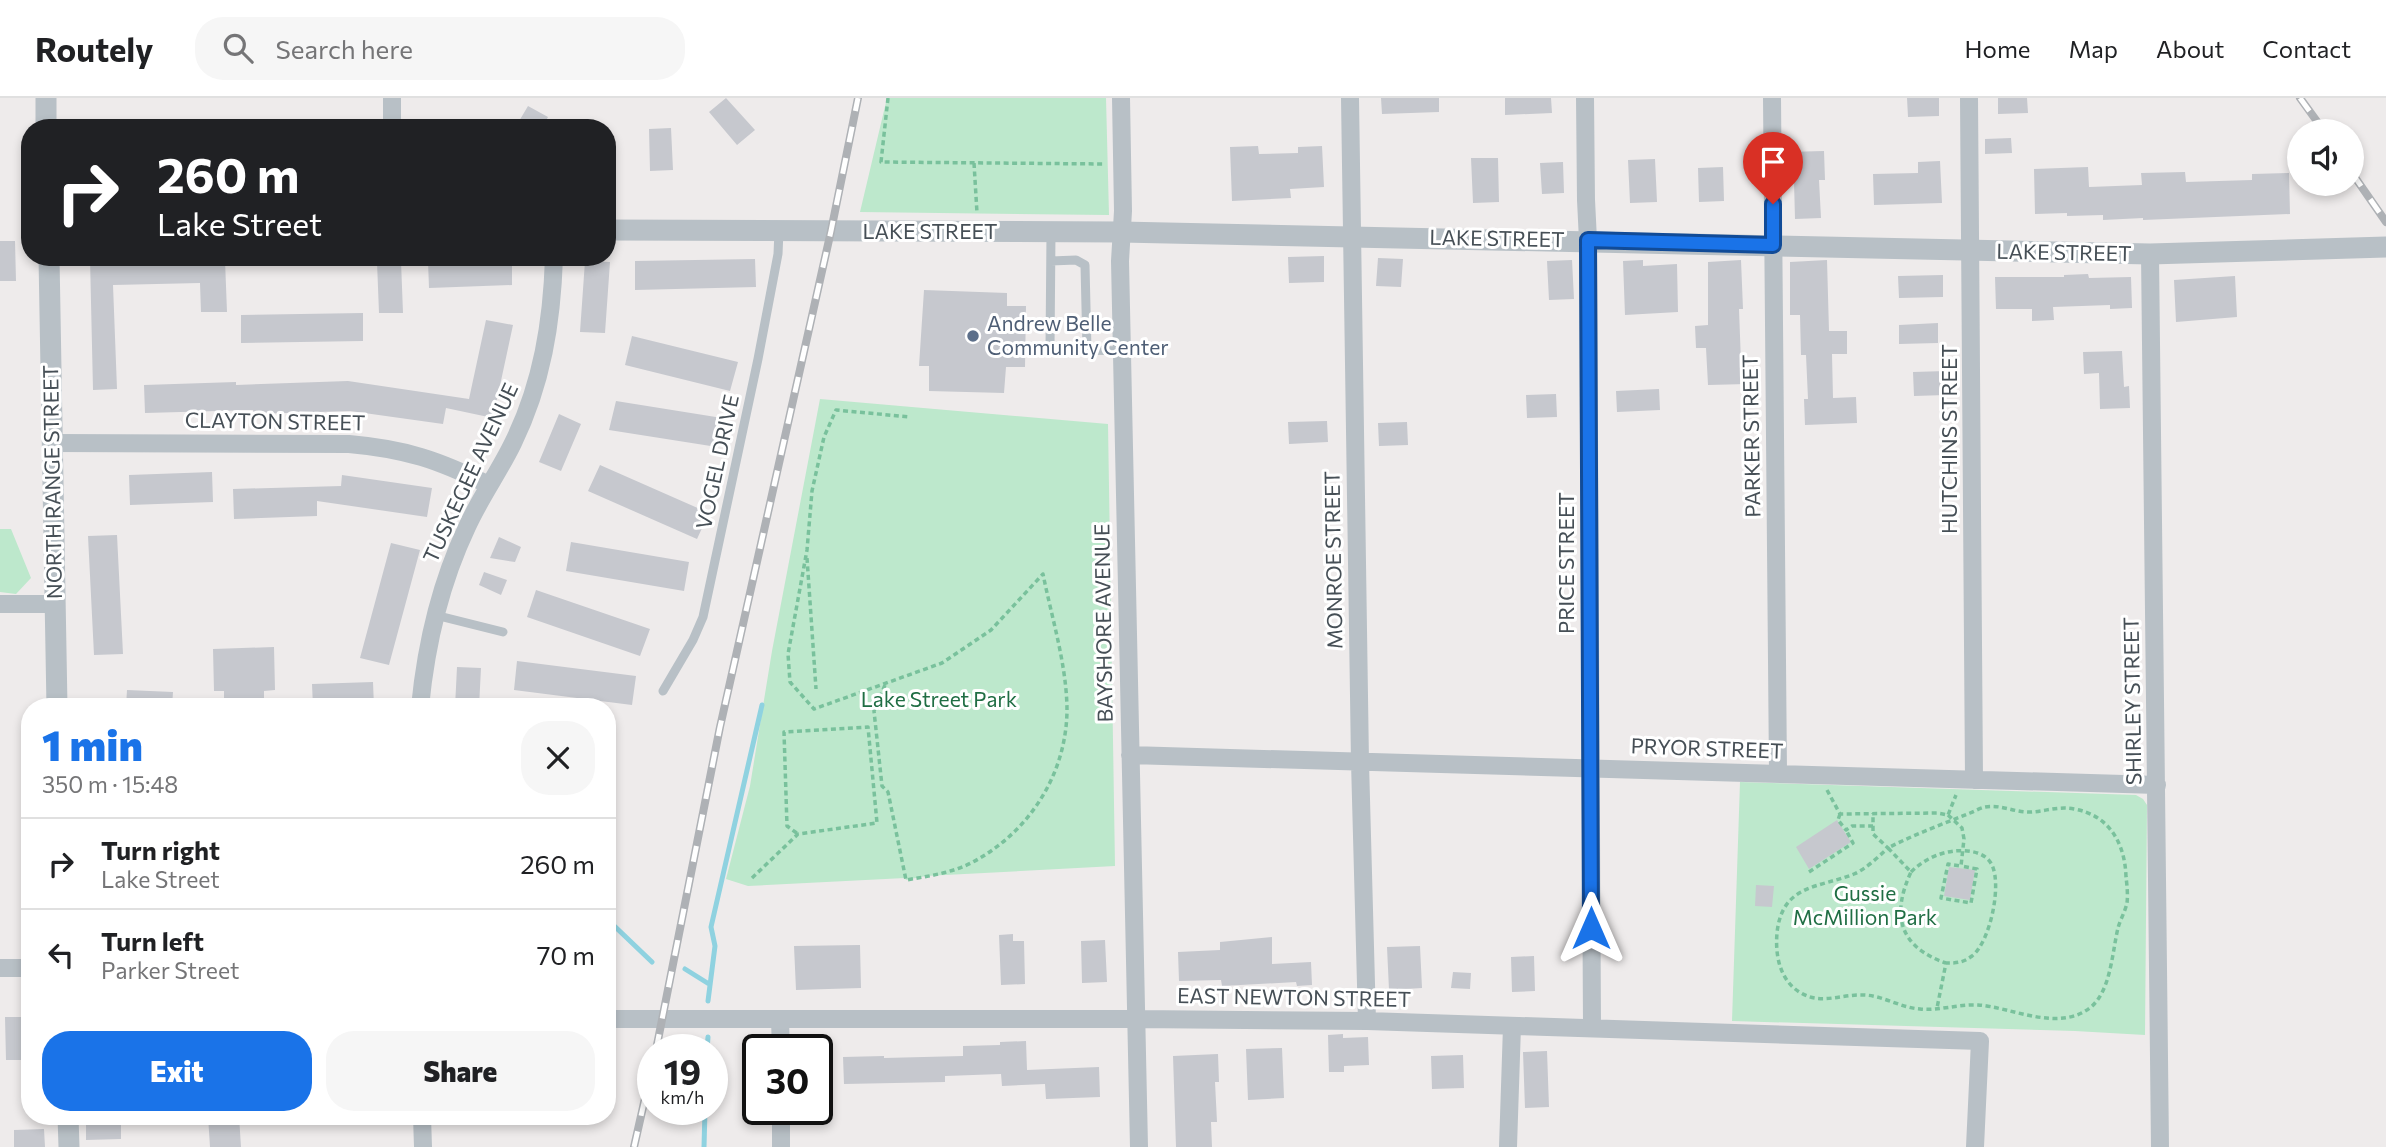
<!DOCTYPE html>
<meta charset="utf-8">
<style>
:root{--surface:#fff;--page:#f6f6f6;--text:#202124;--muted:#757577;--line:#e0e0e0;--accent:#1a73e8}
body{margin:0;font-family:Commissioner,sans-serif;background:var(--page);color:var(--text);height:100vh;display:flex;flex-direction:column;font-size:26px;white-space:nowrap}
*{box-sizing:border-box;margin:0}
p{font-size:23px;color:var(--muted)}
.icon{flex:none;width:38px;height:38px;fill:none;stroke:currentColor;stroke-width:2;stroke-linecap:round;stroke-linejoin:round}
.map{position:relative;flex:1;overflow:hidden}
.panel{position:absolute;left:21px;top:600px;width:595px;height:427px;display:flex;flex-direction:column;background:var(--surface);border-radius:28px;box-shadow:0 4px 10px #0003}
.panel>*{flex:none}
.guide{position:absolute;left:21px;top:21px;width:595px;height:147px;border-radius:28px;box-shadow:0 4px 10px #0003;background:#202124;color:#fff;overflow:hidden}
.buttons{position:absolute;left:2287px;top:21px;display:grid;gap:14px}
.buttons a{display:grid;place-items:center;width:77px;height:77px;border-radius:50%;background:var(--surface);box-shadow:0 4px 10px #0003;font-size:35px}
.speed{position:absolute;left:637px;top:936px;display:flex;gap:14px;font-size:35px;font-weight:700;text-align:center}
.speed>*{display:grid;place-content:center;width:91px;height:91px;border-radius:50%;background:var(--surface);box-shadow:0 4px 10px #0003;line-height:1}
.speed small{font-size:18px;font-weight:400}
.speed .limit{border:4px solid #111;border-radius:10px;background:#fff;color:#111}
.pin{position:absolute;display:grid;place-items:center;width:60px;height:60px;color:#fff;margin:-72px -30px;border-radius:50% 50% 50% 0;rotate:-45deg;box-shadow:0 0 7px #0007}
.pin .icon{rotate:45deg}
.me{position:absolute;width:77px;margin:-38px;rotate:0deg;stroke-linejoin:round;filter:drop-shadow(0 0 5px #0008)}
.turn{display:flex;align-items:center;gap:24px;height:147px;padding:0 21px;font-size:32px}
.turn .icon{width:91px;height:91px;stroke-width:2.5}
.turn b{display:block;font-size:49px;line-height:60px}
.round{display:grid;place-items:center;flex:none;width:74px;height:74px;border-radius:28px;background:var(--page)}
.headline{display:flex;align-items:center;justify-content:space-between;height:119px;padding:0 21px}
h1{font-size:42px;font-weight:800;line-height:52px;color:var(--accent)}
.cta{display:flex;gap:14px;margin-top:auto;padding:14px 21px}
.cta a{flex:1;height:80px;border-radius:28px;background:var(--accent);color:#fff;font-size:28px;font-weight:800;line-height:80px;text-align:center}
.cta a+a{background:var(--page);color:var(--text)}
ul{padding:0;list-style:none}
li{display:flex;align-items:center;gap:21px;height:91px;padding:0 21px;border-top:2px solid var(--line)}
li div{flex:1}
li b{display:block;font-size:26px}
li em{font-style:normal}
header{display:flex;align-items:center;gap:42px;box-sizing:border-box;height:98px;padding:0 35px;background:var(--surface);border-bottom:2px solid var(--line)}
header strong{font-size:33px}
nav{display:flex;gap:38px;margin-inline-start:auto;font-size:24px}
.search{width:490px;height:63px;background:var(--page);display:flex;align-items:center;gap:18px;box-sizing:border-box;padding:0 24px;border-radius:28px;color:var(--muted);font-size:26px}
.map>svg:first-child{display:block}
.green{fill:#bde8cc}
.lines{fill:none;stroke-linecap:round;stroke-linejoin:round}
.stream{stroke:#8fd2e0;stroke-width:5}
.building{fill:#c6c8ce}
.path{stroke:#79c19c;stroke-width:3.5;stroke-dasharray:5 3.5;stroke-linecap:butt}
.service{stroke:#b8c0c6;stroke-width:9}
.minor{stroke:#b8c0c6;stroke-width:18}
.tertiary{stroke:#b8c0c6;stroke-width:21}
.rail-casing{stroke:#aeb1b5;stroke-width:8}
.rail{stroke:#fff;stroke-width:5;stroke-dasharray:16;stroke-linecap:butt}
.route-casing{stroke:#114b97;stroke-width:18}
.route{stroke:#1a73e8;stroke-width:12}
.service-dot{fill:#5c6f8a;stroke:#fff;stroke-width:2.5}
.labels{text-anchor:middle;stroke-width:6;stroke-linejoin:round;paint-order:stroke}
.street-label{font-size:21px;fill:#464f56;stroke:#fff}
.service-label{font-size:21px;fill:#4e5e75;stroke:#fff;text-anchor:start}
.park-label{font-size:21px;fill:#206e44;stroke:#fff}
</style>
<header>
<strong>Routely</strong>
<div class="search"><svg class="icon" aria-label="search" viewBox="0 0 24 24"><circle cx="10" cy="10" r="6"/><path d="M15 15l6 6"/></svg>Search here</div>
<nav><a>Home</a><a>Map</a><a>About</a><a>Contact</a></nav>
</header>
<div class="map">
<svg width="2386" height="1049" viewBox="0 0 2386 1049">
<rect width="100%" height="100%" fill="#eeebeb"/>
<!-- green -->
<path class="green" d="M887 0H1106L1109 117 860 114Z
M820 301 1108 326 1115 768 926 778 906 782 905 780 748 788 726 781 750 688 772 553Z
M0 431H11L31 480 16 496 0 494Z
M1740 684 2136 697 2143 701 2147 707 2145 937 2075 933 1732 923Z"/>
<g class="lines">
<!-- stream -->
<path class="stream" d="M607 821 652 864
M685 871 709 886
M708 903 715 848 711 829 762 607
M707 952 708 939
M704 1049 705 1012"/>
</g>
<!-- building -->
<path class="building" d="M726 0 755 32 737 47 709 14Z
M1381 0H1439V14L1382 16Z
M1505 0H1551L1552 15 1505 17Z
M1907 0H1939V18L1908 19Z
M1998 0H2027L2028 15 1998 16Z
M528 8 548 19 542 30H515Z
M671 30 673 72 650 73 649 31Z
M2011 40 2012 55 1985 56V41Z
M1258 48 1259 56 1298 55V49L1322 48 1324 89 1290 91 1291 100 1232 103 1230 49Z
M1824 53 1825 82H1819L1821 120 1795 121 1794 83H1787L1786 54Z
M1471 60H1498L1499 104 1473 105Z
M1655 61 1657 104 1630 105 1628 62Z
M1940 63 1942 105 1874 107 1873 76 1918 75V64Z
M1563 64 1564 95 1542 96 1540 65Z
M1723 69 1724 103 1699 104 1698 70Z
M2088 69 2089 89 2142 87 2141 75 2185 74 2186 84 2252 82V76L2289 75 2290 116 2143 122V120L2103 122V117L2067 118V115L2035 116 2034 71Z
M0 143H15L16 183H0Z
M1324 158V184L1289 185 1288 159Z
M173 159V164L225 162 227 214H201L200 185 113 187 117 291 93 292 90 160Z
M512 160V187L429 190 428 163Z
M1378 160 1403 161 1401 189 1376 188Z
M755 161 756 189 635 192V163Z
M1572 162 1574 201 1549 202 1547 163Z
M1643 162V168L1677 166 1678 214 1625 217 1623 163Z
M1741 162 1743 211H1739L1741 265H1747V286L1708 287 1706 250H1696L1695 228 1708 227V164Z
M1827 162 1829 233H1847V256H1832L1833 300 1856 299 1857 325 1805 327 1804 301H1808L1806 257H1801L1800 217H1790V164Z
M401 163 403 215H379L377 164Z
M585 163 610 164 605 235 580 234Z
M2088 176 2089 180 2131 179 2132 210 2110 211V207L2053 209 2054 222 2032 223V211H1996L1995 179H2064V177Z
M1943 177V199L1899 200 1898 178Z
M2235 178 2237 219 2176 224 2174 182Z
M924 192 1007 195V208H1026L1025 269H1006L1004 295 929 293V268H919Z
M363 215V243L241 245V217Z
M486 222 513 227 493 320 446 310 443 326 350 313 254 316 253 312 145 315 144 287 236 284V287L348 283 469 301Z
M1938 225V245L1899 246V227Z
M632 238 738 264 730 293 625 267Z
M2122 253 2124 289 2129 288 2130 310 2100 311 2099 275 2084 276 2083 254Z
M1946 273V297L1914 298 1913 274Z
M1659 291 1660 312 1617 314 1616 293Z
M1556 296 1557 319 1527 320 1526 297Z
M616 303 722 320 717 349 609 332Z
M559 316 581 326 561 373 539 364Z
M1327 323 1328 344 1289 346 1288 324Z
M1407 324 1408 347 1379 348 1378 325Z
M600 367 709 415 697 441 588 393Z
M212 374 213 404 130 407 129 377Z
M342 377 432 390 427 419 317 403V418L234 421 233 391 341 388Z
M117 437 123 556 94 557 88 438Z
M499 439 521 449 515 464 490 460Z
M571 444 689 464 684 493 566 473Z
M391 445 420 452 389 567 360 560Z
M484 474 507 482 501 497 479 487Z
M536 492 650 531 640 558 527 519Z
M274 549 275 592 264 593V600H224V593H214L213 551Z
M517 563 636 578 632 607 514 592Z
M457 569 481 570 479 609H455Z
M373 584 374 609H313L312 586Z
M127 592 173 594 172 609H126Z
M1837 722 1851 744 1809 771 1796 749Z
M1949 769 1975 772 1970 802 1944 798Z
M1756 787 1774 788 1772 809 1755 808Z
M1013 836V843H1024L1025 886 1001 887 999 837Z
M1272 839V866L1311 864 1312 887 1297 888 1296 884 1222 888 1221 882 1179 883 1178 854 1220 852V844Z
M1105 842 1107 884 1082 885 1081 843Z
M860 847 861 890 796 892 794 848Z
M1420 848 1422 890 1389 892 1387 849Z
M1534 858 1535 893 1512 894 1511 859Z
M1453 874 1471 875 1470 891 1451 890Z
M5 919H30V962H6Z
M1343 936V940L1368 939 1369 967 1344 968V974H1329L1328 937Z
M1026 943 1027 972 1099 969 1100 999 1046 1001 1045 986 1002 988 1001 976 945 978V984L844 986 843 959 884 958V960L963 958V948L1000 947V944Z
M1282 950 1284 1000 1248 1002 1246 951Z
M1547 953 1549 1009 1525 1010 1523 954Z
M1218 956 1219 984H1215L1217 1024H1211L1212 1049H1176L1173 958Z
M1463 957 1464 990 1432 991 1431 958Z
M86 1018H121V1041L86 1042Z
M208 1018H239L241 1049H210Z
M44 1031 45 1049H14V1032Z"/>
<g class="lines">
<!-- path -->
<path class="path" d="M888 0 881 64 1105 66
M974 65 977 115
M807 460 816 591
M885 587 874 613 882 688 888 694 906 782C929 778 952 775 973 764 1029 734 1066 677 1067 613 1067 568 1052 521 1043 476L991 532 942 565 814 611 790 584 788 556 807 452 812 393 824 339 836 312 910 319
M1827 692 1840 716 1938 715 1948 717 1956 697
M1840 716 1838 722 1846 732 1852 728H1873V715
M1948 717 1962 730 1964 741 1961 768 1948 766 1941 800 1971 805 1977 771 1961 768
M1873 728V736L1888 750C1878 759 1866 771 1854 776 1819 790 1782 786 1777 835 1775 858 1780 883 1801 895 1821 907 1842 896 1863 897 1882 897 1901 910 1920 911 1939 913 1958 906 1978 907 2011 909 2059 935 2091 909 2111 892 2112 855 2118 830 2120 822 2125 814 2127 805 2128 797 2127 787 2126 779 2125 745 2109 717 2074 711 2059 708 2046 713 2032 714 2015 715 2001 706 1985 709 1980 710 1975 713 1970 715 1943 726 1915 736 1888 750L1911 774C1891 817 1899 849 1946 865L1937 910
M1809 774 1853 745 1846 732
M1911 774C1923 762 1938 755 1954 753 1967 752 1985 753 1992 767 2002 788 1990 844 1972 858 1963 865 1956 865 1946 865
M752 780 798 736 877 725 868 629 784 634 787 728 798 736"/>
<!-- service -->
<path class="service" d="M1051 163 1076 162 1085 167 1087 252 1050 251 1051 135
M1087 252 1122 253
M435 517 503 534
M663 593 693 542 703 519 758 261 778 156 779 133"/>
<!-- minor -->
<path class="minor" d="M392 0V30
M1121 0 1123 113 1120 163 1139 1049
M1350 0 1360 664 1367 923
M1585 0 1586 102 1588 142 1592 930
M1772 0 1778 675
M1969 0 1974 682
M2150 156 2160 1049
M53 345 349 346C406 351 438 362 489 387
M0 506H55
M420 609C426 547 440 486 467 429 480 400 499 374 513 345 542 286 552 224 554 159
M1130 657 2157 687
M0 870H30
M607 921H1137L1367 923 1980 943 1975 1049
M780 922 781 952
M781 1012V1049
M422 1018 423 1049
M1508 1049 1512 928"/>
<!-- tertiary -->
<path class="tertiary" d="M46 0V30
M607 132 1121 134 2150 156 2386 149
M49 159 57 609
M68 1018 69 1049"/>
<!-- rail casing -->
<g class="rail-casing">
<path id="rail" d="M2300 0 2324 33
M2352 75 2386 124
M656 952 720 629 831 133 858 0
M634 1049 653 965"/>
</g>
<!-- rail -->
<use href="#rail" class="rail"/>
</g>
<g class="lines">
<!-- route casing -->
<g class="route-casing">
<path id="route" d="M1591 830 1588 142 1773 147V106"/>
</g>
<!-- route -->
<use href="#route" class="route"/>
</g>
<!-- markers -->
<circle class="service-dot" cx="973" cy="238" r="7"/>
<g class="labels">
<!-- street labels -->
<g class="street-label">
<text x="930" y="141">LAKE STREET</text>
<text transform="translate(1497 141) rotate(1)" y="7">LAKE STREET</text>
<text transform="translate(2064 155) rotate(1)" y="7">LAKE STREET</text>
<text transform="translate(275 324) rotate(1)" y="7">CLAYTON STREET</text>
<text transform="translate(1752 338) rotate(-91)" y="7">PARKER STREET</text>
<text transform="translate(1950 341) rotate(-90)" y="7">HUTCHINS STREET</text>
<text transform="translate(718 364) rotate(-78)" y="7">VOGEL DRIVE</text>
<text transform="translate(471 375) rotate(-65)" y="7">TUSKEGEE AVENUE</text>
<text transform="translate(53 384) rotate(-91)" y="7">NORTH RANGE STREET</text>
<text transform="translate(1334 462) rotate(-91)" y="7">MONROE STREET</text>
<text transform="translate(1567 465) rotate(-90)" y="7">PRICE STREET</text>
<text transform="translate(1104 525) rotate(-91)" y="7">BAYSHORE AVENUE</text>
<text transform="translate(2133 603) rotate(-91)" y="7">SHIRLEY STREET</text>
<text transform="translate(1707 651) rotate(2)" y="7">PRYOR STREET</text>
<text transform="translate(1294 900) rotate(1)" y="7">EAST NEWTON STREET</text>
</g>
<!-- service labels -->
<g class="service-label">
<text x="987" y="233">Andrew Belle<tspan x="987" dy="24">Community Center</tspan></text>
</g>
<!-- park labels -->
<g class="park-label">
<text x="939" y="609">Lake Street Park</text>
<text x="1865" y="803">Gussie<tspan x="1865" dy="24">McMillion Park</tspan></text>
</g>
</g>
</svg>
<div class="buttons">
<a><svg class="icon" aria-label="sound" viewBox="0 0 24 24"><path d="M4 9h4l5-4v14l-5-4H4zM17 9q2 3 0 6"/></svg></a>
</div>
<div class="speed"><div>19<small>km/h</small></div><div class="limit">30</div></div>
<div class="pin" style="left:1773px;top:106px;background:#d93025"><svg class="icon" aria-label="arrive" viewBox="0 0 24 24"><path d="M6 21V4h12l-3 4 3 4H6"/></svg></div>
<svg class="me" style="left:1591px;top:830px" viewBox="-20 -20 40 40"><path d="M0-17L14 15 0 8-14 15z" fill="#1a73e8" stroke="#fff" stroke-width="4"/></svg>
<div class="guide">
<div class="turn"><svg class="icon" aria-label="right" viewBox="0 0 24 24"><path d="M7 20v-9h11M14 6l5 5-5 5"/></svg><div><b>260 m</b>Lake Street</div></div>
</div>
<section class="panel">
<div class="headline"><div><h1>1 min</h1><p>350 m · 15:48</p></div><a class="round"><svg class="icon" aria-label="close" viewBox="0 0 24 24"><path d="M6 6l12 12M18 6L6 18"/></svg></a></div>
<ul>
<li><svg class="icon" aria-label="right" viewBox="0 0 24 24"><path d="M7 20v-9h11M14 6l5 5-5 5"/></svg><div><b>Turn right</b><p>Lake Street</p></div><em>260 m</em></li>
<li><svg class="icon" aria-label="left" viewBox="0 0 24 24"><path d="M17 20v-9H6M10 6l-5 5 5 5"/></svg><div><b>Turn left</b><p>Parker Street</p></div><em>70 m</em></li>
</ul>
<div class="cta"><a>Exit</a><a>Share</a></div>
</section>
</div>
